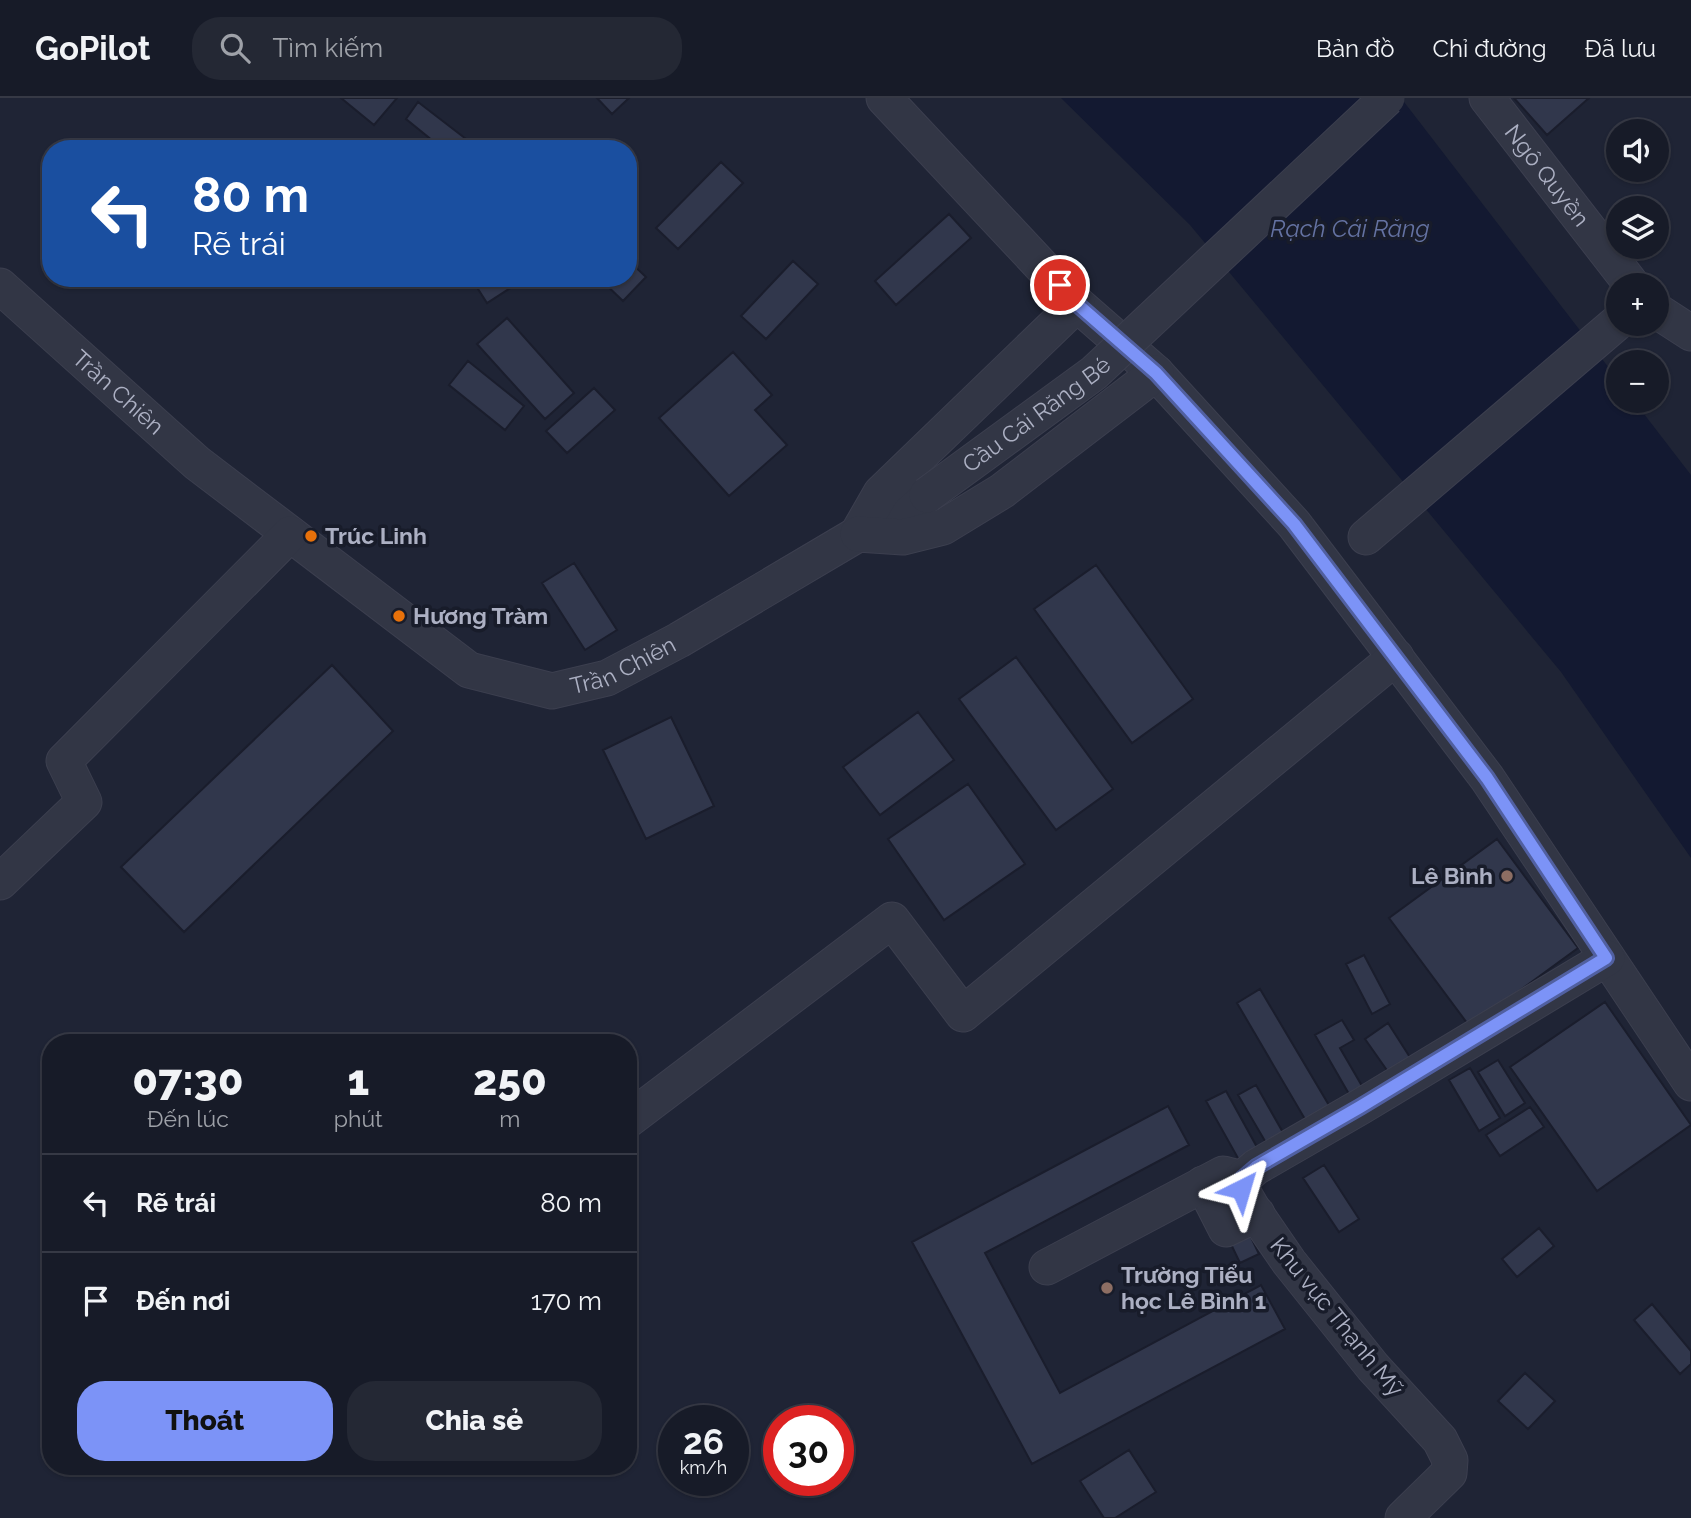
<!DOCTYPE html>
<html lang="vi">
<meta charset="utf-8">
<style>
:root{--surface:#171b28;--page:#242834;--text:#f1f3f6;--muted:#9ea1a8;--line:#363945;--accent:#7c93f7}
body{margin:0;font-family:Raleway,sans-serif;background:var(--page);color:var(--text);height:100vh;display:flex;flex-direction:column;font-size:26px;white-space:nowrap}
*{box-sizing:border-box;margin:0}
p{font-size:23px;color:var(--muted)}
.icon{flex:none;width:38px;height:38px;fill:none;stroke:currentColor;stroke-width:2;stroke-linecap:round;stroke-linejoin:round}
.map{position:relative;flex:1;overflow:hidden}
.details{position:absolute;left:42px;top:936px;width:595px;height:441px;display:flex;flex-direction:column;background:var(--surface);border-radius:28px;box-shadow:0 2px 5px #0004,0 0 0 2px var(--line)}
.details>*{flex:none}
.hud{position:absolute;left:42px;top:42px;width:595px;height:147px;border-radius:28px;box-shadow:0 2px 5px #0004,0 0 0 2px var(--line);background:#1a4fa0;color:#fff;overflow:hidden}
.tools{position:absolute;left:1606px;top:21px;display:grid;gap:14px}
.tools a{display:grid;place-items:center;width:63px;height:63px;border-radius:50%;background:var(--surface);box-shadow:0 2px 5px #0004,0 0 0 2px var(--line);font-size:35px}
.speed{position:absolute;left:658px;top:1307px;display:flex;gap:14px;font-size:35px;font-weight:700;text-align:center}
.speed>*{display:grid;place-content:center;width:91px;height:91px;border-radius:50%;background:var(--surface);box-shadow:0 2px 5px #0004,0 0 0 2px var(--line);line-height:1}
.speed small{font-size:18px;font-weight:400}
.speed .limit{border:10px solid #d22;background:#fff;color:#111}
.pin{position:absolute;display:grid;place-items:center;width:60px;height:60px;color:#fff;margin:-30px;border:4px solid #fff;border-radius:50%;box-shadow:0 2px 7px #0007}
.me{position:absolute;width:77px;margin:-38px;rotate:40deg;stroke-linejoin:round;filter:drop-shadow(0 0 5px #0008)}
.turn{display:flex;align-items:center;gap:24px;height:147px;padding:0 35px;font-size:32px}
.turn .icon{width:91px;height:91px;stroke-width:2.5}
.turn b{display:block;font-size:49px;line-height:60px}
.eta{display:flex;justify-content:space-evenly;align-items:center;height:119px;text-align:center}
.eta b{font-size:42px;font-weight:800;line-height:49px}
.cta{display:flex;gap:14px;margin-top:auto;padding:14px 35px}
.cta a{flex:1;height:80px;border-radius:28px;background:var(--accent);color:#111;font-size:28px;font-weight:800;line-height:80px;text-align:center}
.cta a+a{background:var(--page);color:var(--text)}
ul{padding:0;list-style:none}
li{display:flex;align-items:center;gap:21px;height:98px;padding:0 35px;border-top:2px solid var(--line)}
li div{flex:1}
li b{display:block;font-size:26px}
li em{font-style:normal}
header{display:flex;align-items:center;gap:42px;box-sizing:border-box;height:98px;padding:0 35px;background:var(--surface);border-bottom:2px solid var(--line)}
header strong{font-size:33px}
nav{display:flex;gap:38px;margin-inline-start:auto;font-size:24px}
.search{width:490px;height:63px;background:var(--page);display:flex;align-items:center;gap:18px;box-sizing:border-box;padding:0 24px;border-radius:28px;color:var(--muted);font-size:26px}
.map>svg:first-child{display:block}
.water{fill:#131931}
.building{fill:#31374c;stroke:#1a1d2c;stroke-width:2}
.lines{fill:none;stroke-linecap:round;stroke-linejoin:round}
.minor-casing{stroke:#3c3f4f;stroke-width:37}
.minor{stroke:#323645;stroke-width:35}
.minor-bridge-casing{stroke:#3c3f4f;stroke-width:37;stroke-linecap:butt}
.minor-bridge{stroke:#323645;stroke-width:35}
.route-casing{stroke:#5160a1;stroke-width:18}
.route{stroke:#7c93f7;stroke-width:12}
.food-dot{fill:#e8710a;stroke:#181c2a;stroke-width:2.5}
.education-dot{fill:#8d6e63;stroke:#181c2a;stroke-width:2.5}
.labels{text-anchor:middle;stroke-width:7;stroke-linejoin:round;paint-order:stroke}
.street-label{font-size:23px;fill:#acb0c3;stroke:#181c2a}
.poi-label{font-size:23px;font-weight:bold;fill:#acb0c3;stroke:#181c2a;text-anchor:start}
.water-label{font-size:24px;font-style:italic;fill:#6472a2;stroke:#181c2a}
</style>
<header>
<strong>GoPilot</strong>
<div class="search"><svg class="icon" aria-label="search" viewBox="0 0 24 24"><circle cx="10" cy="10" r="6"/><path d="M15 15l6 6"/></svg>Tìm kiếm</div>
<nav><a>Bản đồ</a><a>Chỉ đường</a><a>Đã lưu</a></nav>
</header>
<div class="map">
<svg width="1691" height="1420" viewBox="0 0 1691 1420">
<rect width="100%" height="100%" fill="#1f2435"/>
<!-- water -->
<path class="water" d="M1061 0H1401L1619 283V303H1634L1691 377V760L1561 574 1190 127Z"/>
<!-- building -->
<path class="building" d="M341 0H397L374 27Z
M597 0H629L612 16Z
M1514 0H1589L1547 37Z
M418 4 479 51H443L406 21Z
M721 64 743 85 678 151 656 130Z
M949 116 971 140 896 207 875 183Z
M628 162 646 179 623 203 599 180H628Z
M793 163 818 186 766 241 741 218Z
M471 180H507L512 189 487 205Z
M507 220 574 295 545 321 477 246Z
M733 254 772 297 755 312 787 347 729 398 659 320Z
M468 263 524 308 505 332 449 287Z
M594 290 615 312 567 355 546 333Z
M574 465 617 532 585 552 542 485Z
M1096 467 1193 601 1132 645 1034 511Z
M1016 559 1113 691 1056 732 959 601Z
M332 567 393 633 184 834 121 769Z
M918 614 954 662 880 717 843 669Z
M671 619 714 708 646 741 603 652Z
M968 686 1025 766 944 822 888 741Z
M1497 741 1578 850 1470 929 1389 820Z
M1364 857 1390 906 1372 916 1346 866Z
M1260 891 1333 1014 1309 1028 1237 905Z
M1605 904 1691 1027 1597 1093 1510 969Z
M1342 922 1354 942 1340 950 1362 988 1349 996 1315 937Z
M1388 925 1413 964 1391 978 1365 941Z
M1498 962 1525 1005 1505 1018 1478 974Z
M1470 970 1500 1020 1479 1033 1449 982Z
M1256 987 1289 1045 1272 1055 1238 997Z
M1226 993 1258 1051 1239 1062 1206 1003Z
M1168 1008 1189 1047 985 1155 1060 1295 1261 1187 1285 1231 1032 1366 912 1144Z
M1530 1009 1544 1029 1500 1058 1486 1037Z
M1324 1067 1359 1121 1339 1134 1303 1080Z
M1539 1130 1554 1148 1517 1179 1502 1161Z
M1248 1133 1259 1156 1240 1165 1229 1142Z
M1652 1206 1691 1253V1266L1680 1276 1634 1222Z
M1525 1275 1555 1303 1528 1331 1498 1303Z
M1129 1352 1156 1394 1115 1420H1104L1080 1383Z"/>
<g class="lines">
<!-- minor casing -->
<g class="minor-casing">
<g id="minor">
<path d="M884 0 1077 206 1156 275 1294 426 1487 680 1691 985"/>
<path id="s1" d="M1487 0 1632 187"/>
<path id="s2" d="M0 188 197 365 469 572 552 593 607 580 679 542 858 436 927 397"/>
<path d="M1657 213 1691 235"/>
<path d="M858 435 881 395 1077 206"/>
<path d="M858 436 903 439 943 429 1002 393 1156 275"/>
<path d="M1366 439 1619 223"/>
<path d="M0 784 84 704 64 663 290 436"/>
<path d="M628 1022 892 822 963 916 1396 559"/>
<path d="M1203 1086 1226 1131 1257 1116"/>
<path d="M1047 1169 1223 1076 1242 1081"/>
<path d="M1403 1420 1449 1375 1450 1362 1440 1342 1373 1269 1289 1164 1252 1110 1241 1091 1242 1081 1256 1069 1360 1009 1607 860"/>
</g>
</g>
<!-- minor -->
<use href="#minor" class="minor"/>
<!-- minor-bridge casing -->
<g class="minor-bridge-casing">
<g id="minor-bridge">
<path id="s3" d="M927 397 1094 275 1387 0"/>
</g>
</g>
<!-- minor-bridge -->
<use href="#minor-bridge" class="minor-bridge"/>
</g>
<g class="lines">
<!-- route casing -->
<g class="route-casing">
<path id="route" d="M1060 187 1077 206 1156 275 1294 426 1487 680 1606 860 1360 1009 1256 1069 1242 1081 1241 1091"/>
</g>
<!-- route -->
<use href="#route" class="route"/>
</g>
<!-- markers -->
<g class="food-dot">
<circle cx="311" cy="438" r="7"/>
<circle cx="399" cy="518" r="7"/>
</g>
<g class="education-dot">
<circle cx="1507" cy="778" r="7"/>
<circle cx="1107" cy="1190" r="7"/>
</g>
<g class="labels">
<!-- street labels -->
<g class="street-label">
<text dy="8" stroke="none"><textPath href="#s1" startOffset="98">Ngô Quyền</textPath></text>
<text dy="8" stroke="none"><textPath href="#s2" startOffset="159">Trần Chiên</textPath></text>
<text dy="8" stroke="none"><textPath href="#s3" startOffset="136">Cầu Cái Răng Bé</textPath></text>
<text dy="8" stroke="none"><textPath href="#s2" startOffset="768">Trần Chiên</textPath></text>
<text transform="translate(1337 1219) rotate(51)" y="8">Khu vực Thạnh Mỹ</text>
</g>
<!-- poi labels -->
<g class="poi-label">
<text x="325" y="446">Trúc Linh</text>
<text x="413" y="526">Hương Tràm</text>
<text x="1493" y="786" text-anchor="end">Lê Bình</text>
<text x="1121" y="1185">Trường Tiểu<tspan x="1121" dy="26">học Lê Bình 1</tspan></text>
</g>
<!-- water labels -->
<g class="water-label">
<text x="1350" y="139">Rạch Cái Răng</text>
</g>
</g>
</svg>
<div class="tools">
<a><svg class="icon" aria-label="sound" viewBox="0 0 24 24"><path d="M4 9h4l5-4v14l-5-4H4zM17 9q2 3 0 6"/></svg></a>
<a><svg class="icon" aria-label="layers" viewBox="0 0 24 24"><path d="M12 4l9 5-9 5-9-5zM3 14l9 5 9-5"/></svg></a>
<a>+</a>
<a>−</a>
</div>
<div class="speed"><div>26<small>km/h</small></div><div class="limit">30</div></div>
<div class="pin" style="left:1060px;top:187px;background:#d93025"><svg class="icon" aria-label="arrive" viewBox="0 0 24 24"><path d="M6 21V4h12l-3 4 3 4H6"/></svg></div>
<svg class="me" style="left:1241px;top:1091px" viewBox="-20 -20 40 40"><path d="M0-17L14 15 0 8-14 15z" fill="#7c93f7" stroke="#fff" stroke-width="4"/></svg>
<div class="hud">
<div class="turn"><svg class="icon" aria-label="left" viewBox="0 0 24 24"><path d="M17 20v-9H6M10 6l-5 5 5 5"/></svg><div><b>80 m</b>Rẽ trái</div></div>
</div>
<section class="details">
<div class="eta">
<div><b>07:30</b><p>Đến lúc</p></div>
<div><b>1</b><p>phút</p></div>
<div><b>250</b><p>m</p></div>
</div>
<ul>
<li><svg class="icon" aria-label="left" viewBox="0 0 24 24"><path d="M17 20v-9H6M10 6l-5 5 5 5"/></svg><div><b>Rẽ trái</b></div><em>80 m</em></li>
<li><svg class="icon" aria-label="arrive" viewBox="0 0 24 24"><path d="M6 21V4h12l-3 4 3 4H6"/></svg><div><b>Đến nơi</b></div><em>170 m</em></li>
</ul>
<div class="cta"><a>Thoát</a><a>Chia sẻ</a></div>
</section>
</div>
